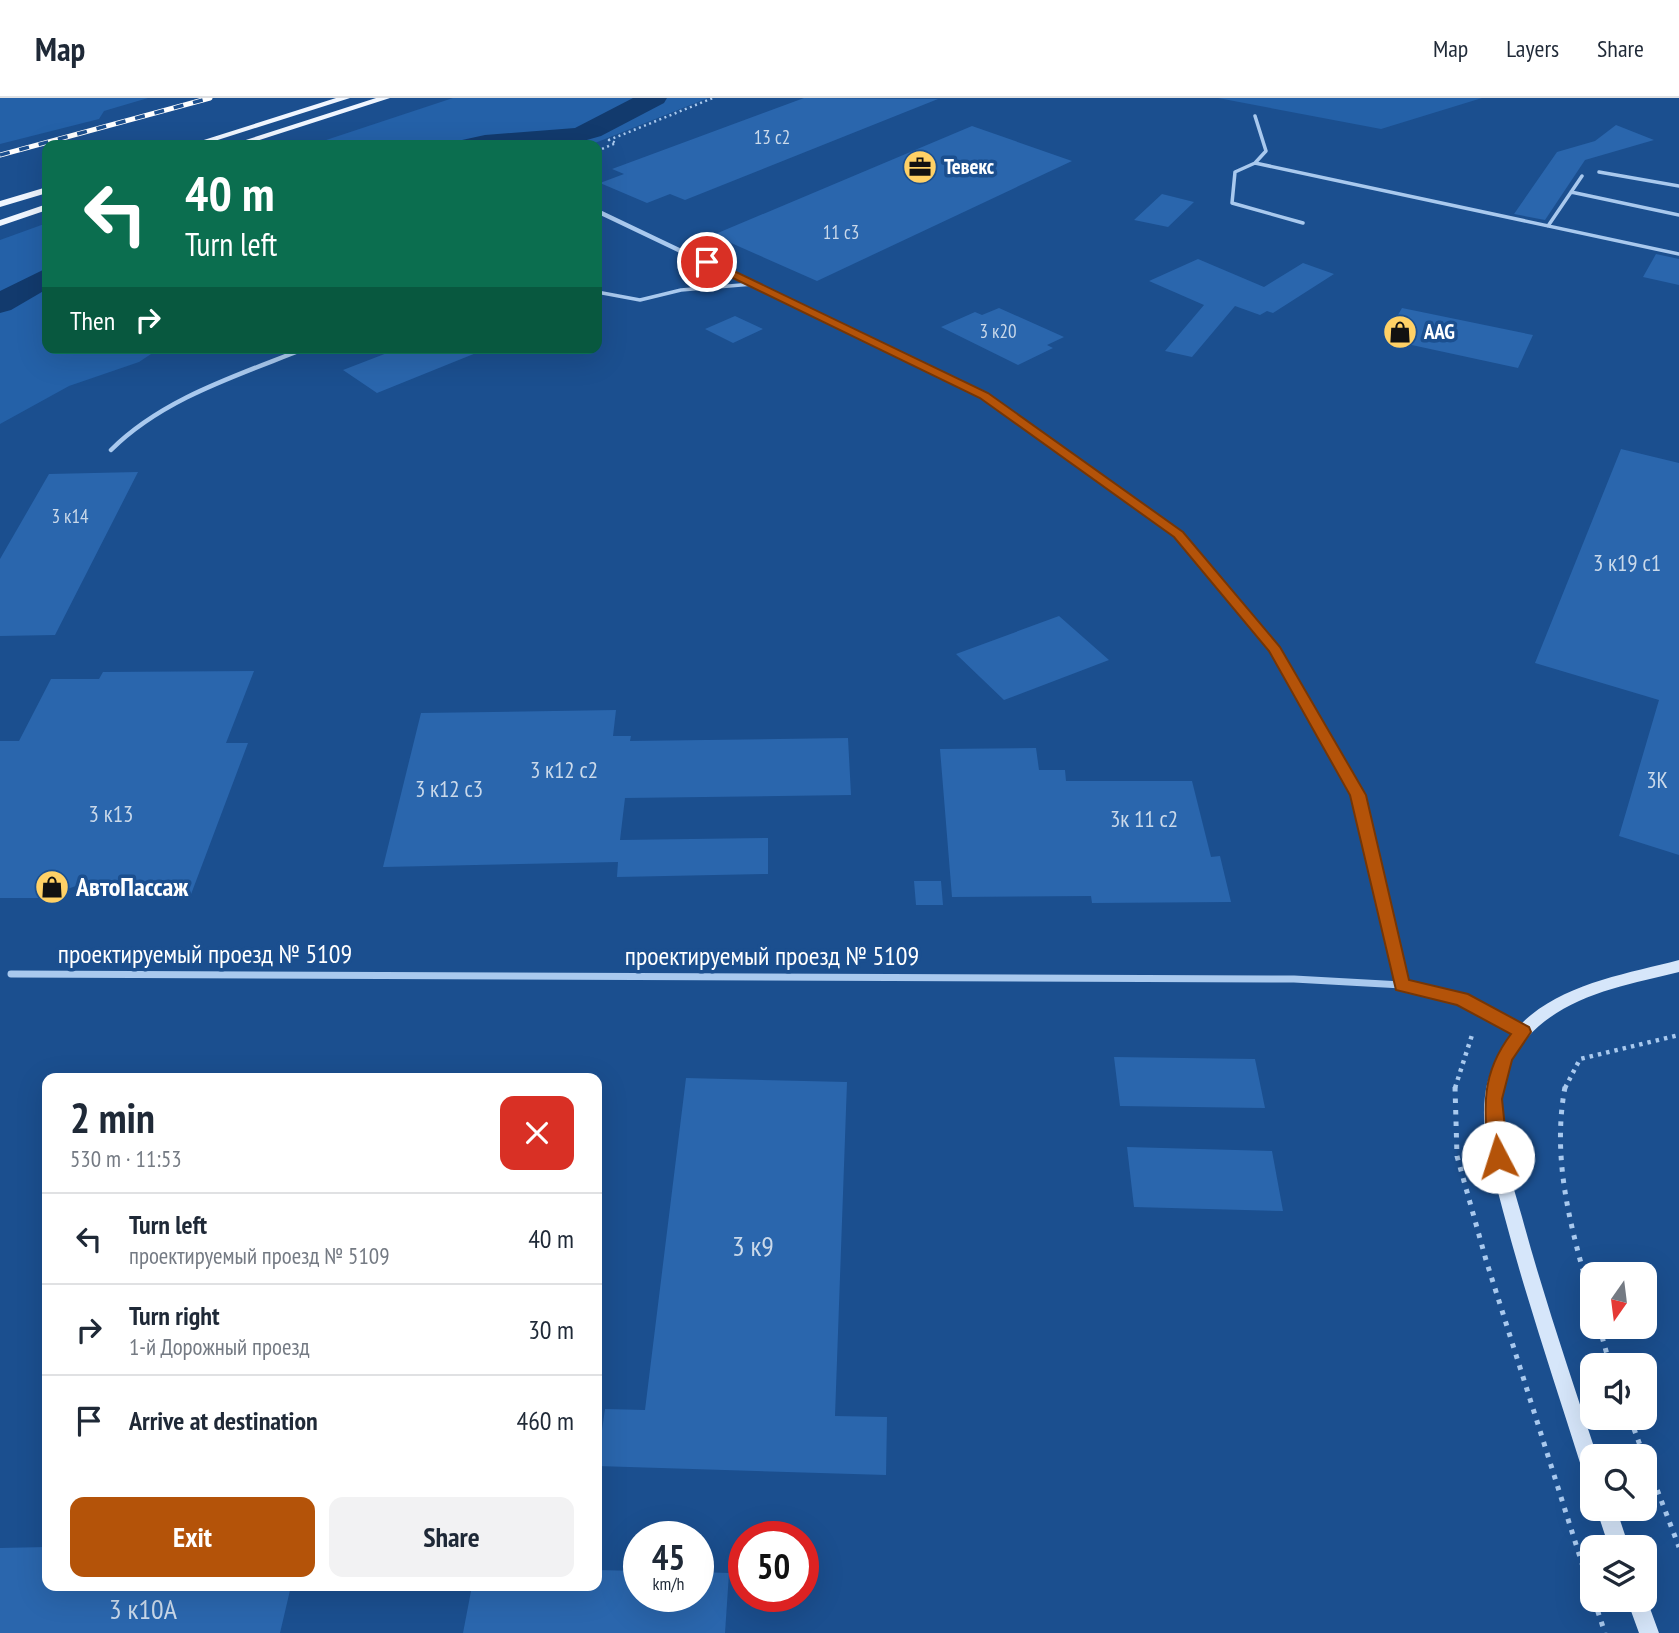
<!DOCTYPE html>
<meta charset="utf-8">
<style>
:root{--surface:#fff;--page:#f2f2f3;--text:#1f2937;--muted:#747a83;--line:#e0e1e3;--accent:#b45309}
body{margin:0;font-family:"PT Sans Narrow",sans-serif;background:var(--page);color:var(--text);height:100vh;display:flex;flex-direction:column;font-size:26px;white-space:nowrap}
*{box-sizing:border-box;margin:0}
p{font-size:23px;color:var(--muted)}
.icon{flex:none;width:38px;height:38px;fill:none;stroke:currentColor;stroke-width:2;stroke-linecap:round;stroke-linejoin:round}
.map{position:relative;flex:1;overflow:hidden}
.details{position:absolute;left:42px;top:975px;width:560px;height:518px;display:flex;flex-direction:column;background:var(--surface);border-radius:14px;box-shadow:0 7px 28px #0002}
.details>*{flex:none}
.hud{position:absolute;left:42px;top:42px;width:560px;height:214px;border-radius:14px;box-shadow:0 7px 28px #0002;background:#0b6e4f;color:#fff;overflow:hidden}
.needle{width:46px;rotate:194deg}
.tools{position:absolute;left:1580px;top:1164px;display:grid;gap:14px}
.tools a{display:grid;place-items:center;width:77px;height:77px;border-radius:14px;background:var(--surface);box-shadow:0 7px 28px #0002;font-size:35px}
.speed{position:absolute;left:623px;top:1423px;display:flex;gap:14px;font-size:35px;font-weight:700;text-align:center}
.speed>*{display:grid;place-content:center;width:91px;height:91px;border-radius:50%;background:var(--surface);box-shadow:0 7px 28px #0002;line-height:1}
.speed small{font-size:18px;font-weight:400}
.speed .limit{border:10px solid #d22;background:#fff;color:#111}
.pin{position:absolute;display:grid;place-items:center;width:60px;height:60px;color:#fff;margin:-30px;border:4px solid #fff;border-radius:50%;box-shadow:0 2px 7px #0007}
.me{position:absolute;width:77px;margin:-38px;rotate:355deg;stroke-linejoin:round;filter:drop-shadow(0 0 5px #0008)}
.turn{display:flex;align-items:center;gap:24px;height:147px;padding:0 28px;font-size:32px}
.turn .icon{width:91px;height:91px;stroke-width:2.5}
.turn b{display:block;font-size:49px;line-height:60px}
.then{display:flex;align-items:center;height:66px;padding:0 28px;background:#0003;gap:14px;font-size:26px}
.round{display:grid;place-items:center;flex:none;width:74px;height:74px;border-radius:14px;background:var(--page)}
.head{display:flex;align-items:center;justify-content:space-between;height:119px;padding:0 28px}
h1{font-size:42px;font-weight:800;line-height:52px}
.primary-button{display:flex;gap:14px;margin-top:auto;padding:14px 28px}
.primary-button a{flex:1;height:80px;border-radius:14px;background:var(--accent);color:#fff;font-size:28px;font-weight:800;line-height:80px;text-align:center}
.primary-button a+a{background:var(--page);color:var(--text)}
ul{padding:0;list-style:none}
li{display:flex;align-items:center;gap:21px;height:91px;padding:0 28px;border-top:2px solid var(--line)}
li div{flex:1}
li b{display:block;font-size:26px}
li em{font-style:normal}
header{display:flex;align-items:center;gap:42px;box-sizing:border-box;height:98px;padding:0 35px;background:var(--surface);border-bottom:2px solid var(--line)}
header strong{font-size:33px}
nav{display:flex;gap:38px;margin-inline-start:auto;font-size:24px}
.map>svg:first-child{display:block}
.green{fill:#2461a8}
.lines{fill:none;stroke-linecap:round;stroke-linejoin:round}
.river{fill:#123a6d;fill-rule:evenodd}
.building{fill:#2a66ad}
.path-far2{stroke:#a9c9ee;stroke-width:2.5;stroke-dasharray:2 3.5;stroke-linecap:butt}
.path-far1{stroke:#a9c9ee;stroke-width:4.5;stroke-dasharray:3.5 5;stroke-linecap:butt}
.path{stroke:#a9c9ee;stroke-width:5;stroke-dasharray:4.5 7;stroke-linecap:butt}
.lane-far1{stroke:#a9c9ee;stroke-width:3.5}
.lane{stroke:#a9c9ee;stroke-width:4.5}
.street-far2{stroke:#a9c9ee;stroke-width:4.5}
.street-far1{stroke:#a9c9ee;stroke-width:5}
.street{stroke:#a9c9ee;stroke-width:7}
.secondary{fill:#d6e6fa;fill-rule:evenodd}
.primary{fill:#f0f6ff;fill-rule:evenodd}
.rail-casing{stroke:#fff;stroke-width:5}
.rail{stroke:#1b4f8f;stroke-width:3.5;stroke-dasharray:10;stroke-linecap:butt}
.route{fill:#b45309;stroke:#753606;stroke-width:2}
.labels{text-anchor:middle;stroke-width:7;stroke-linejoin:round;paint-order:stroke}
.far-number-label{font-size:19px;fill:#cad9ea}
.far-poi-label{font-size:21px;font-weight:bold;fill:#fff;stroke:#1b4f8f;text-anchor:start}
.number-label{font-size:23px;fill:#cad9ea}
.poi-label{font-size:26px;font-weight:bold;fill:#fff;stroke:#1b4f8f;text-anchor:start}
.street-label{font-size:26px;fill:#fff;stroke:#1b4f8f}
.near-number-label{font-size:28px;fill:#cad9ea}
</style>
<header>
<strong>Map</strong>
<nav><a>Map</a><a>Layers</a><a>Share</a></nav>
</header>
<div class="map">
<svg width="1679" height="1535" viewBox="0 0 1679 1535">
<rect width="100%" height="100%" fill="#1b4f8f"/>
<!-- green -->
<path class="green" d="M0 0H148L104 13 99 21 0 46Z
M453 0H708L590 47H311Z
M1218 0H1482L1381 31Z
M47 125V250H160L139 264 69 288 0 326V142Z"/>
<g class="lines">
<!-- river -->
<path class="river" d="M633 0H667L664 5 601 38 569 47H458L462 42 485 37 575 30Z
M47 170V191L11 212 0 215V193Z"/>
</g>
<!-- building -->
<path class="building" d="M804 0 938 1 685 102 670 96 647 105 600 85 624 76 612 71Z
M1616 27 1654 42 1585 62 1545 122 1514 116 1557 54 1595 43Z
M972 28 1072 63 817 183 713 137Z
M1162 96 1194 104 1168 129 1134 122Z
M1656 156 1679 161V187L1643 179Z
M1198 161 1264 189 1303 165 1334 176 1273 215 1267 213 1260 217 1235 208 1192 259 1165 253 1204 207 1149 183Z
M999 210 1064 239 1047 247 1053 250 1018 267 941 229 975 214 982 217Z
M1402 210 1533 237 1518 270 1384 241Z
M735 218 763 231 733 245 705 231Z
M400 250H485L486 251 377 295 343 272Z
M1621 351 1679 365V757L1619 738 1659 602 1535 565Z
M138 374 55 537 0 538V461L49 376Z
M1059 518 1109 562 1004 602 956 556Z
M254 573 226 645H248L190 799 79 787 40 800H0V643H19L51 581H99L103 574Z
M616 612 613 638H631L630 643 848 640 851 697 625 700 620 742 768 740V776L617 779 618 764 383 769 421 615Z
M1036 650 1039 672H1065L1066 683H1192L1211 759 1220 758 1231 804 1092 805 1091 798 952 799 940 651Z
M914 783H941L943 807H916Z
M1114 959 1255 961 1265 1010 1120 1008Z
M686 980 847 984 835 1318 887 1319 886 1377 597 1368 605 1311 645 1312Z
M1127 1049 1272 1053 1283 1113 1134 1109Z
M47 1449V1488H291L280 1535H0V1450Z
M597 1472 639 1473V1498H698V1474L729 1475 725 1535H463L472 1488H597Z"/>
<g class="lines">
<!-- path-far2 -->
<path class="path-far2" d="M597 53 616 45 609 42 713 0"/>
<!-- path-far1 -->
<path class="path-far1" d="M1455 990 1472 937
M1565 990 1580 961 1679 937"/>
<!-- path -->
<path class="path" d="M1455 989 1457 1058 1486 1162 1592 1497
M1565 989C1551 1064 1572 1133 1592 1205
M1599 1228 1610 1267
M1630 1320 1644 1358
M1645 1360 1679 1449
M1594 1502 1605 1535"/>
<!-- lane-far1 -->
<path class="lane-far1" d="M1255 18 1266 53 1255 65 1679 156
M1255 65 1235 74 1232 105 1303 125
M1599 74 1679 88
M1571 94 1679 117
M1548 128 1582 78
M597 194 640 202 681 192 753 186"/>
<!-- lane -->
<path class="lane" d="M111 352C163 300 239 277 306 250"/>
<!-- street-far2 -->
<path class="street-far2" d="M597 113 882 249"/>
<!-- street-far1 -->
<path class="street-far1" d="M879 247 984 297 1179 436 1275 552 1286 571"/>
<!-- street -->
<path class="street" d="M1285 569 1358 697 1402 887
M11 876 1294 881 1402 887 1462 901 1523 934"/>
<!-- secondary -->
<path class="secondary" d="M1679 862V874C1626 887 1564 897 1526 941 1510 960 1501 985 1500 1010 1500 1047 1512 1084 1522 1119 1544 1200 1571 1279 1597 1358H1592V1380L1585 1378 1582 1371C1555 1285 1526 1200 1503 1113 1494 1077 1480 1036 1485 998 1489 967 1507 936 1531 917 1572 884 1630 875 1679 862Z
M1596 1410H1616L1629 1449H1609Z
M1645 1497 1647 1502 1659 1535H1639L1627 1502H1645Z"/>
<!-- primary -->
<path class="primary" d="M336 0H350L202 47H188Z
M376 0H390L244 47H230Z
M47 89V95L0 109V103Z
M47 106V112L0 128V122Z"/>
<!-- rail casing -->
<g class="rail-casing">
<path id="rail" d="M0 57 210 0"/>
</g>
<!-- rail -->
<use href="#rail" class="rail"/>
</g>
<!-- route -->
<path class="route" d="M704 162H711L988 295 1183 434 1280 549 1366 697 1409 882 1468 896 1529 929 1531 934 1512 962 1502 1001 1508 1059 1505 1064H1492L1489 1059C1484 1010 1480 977 1511 936L1457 907 1396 892 1350 697 1269 553 1174 439 980 300 704 166Z"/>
<!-- icons -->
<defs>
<g id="office-disc" transform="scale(1.75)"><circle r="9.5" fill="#ffd166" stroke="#1b4f8f"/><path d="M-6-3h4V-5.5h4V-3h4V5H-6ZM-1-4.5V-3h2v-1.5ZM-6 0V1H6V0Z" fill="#111"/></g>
<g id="shop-disc" transform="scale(1.75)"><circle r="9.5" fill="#ffd166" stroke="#1b4f8f"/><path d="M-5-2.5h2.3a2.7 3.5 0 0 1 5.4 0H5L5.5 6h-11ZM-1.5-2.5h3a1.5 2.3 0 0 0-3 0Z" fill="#111"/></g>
</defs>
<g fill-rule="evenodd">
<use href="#office-disc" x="920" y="69"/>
<use href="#shop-disc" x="1400" y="234"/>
<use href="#shop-disc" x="52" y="789"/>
</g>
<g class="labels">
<!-- far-number labels -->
<g class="far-number-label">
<text x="772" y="46">13 с2</text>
<text x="841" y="141">11 с3</text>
<text x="998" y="240">3 к20</text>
<text x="70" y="425">3 к14</text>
</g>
<!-- far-poi labels -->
<g class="far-poi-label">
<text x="944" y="76">Тевекс</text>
<text x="1424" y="241">AAG</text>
</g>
<!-- number labels -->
<g class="number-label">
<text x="1627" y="473">3 к19 с1</text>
<text x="564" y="680">3 к12 с2</text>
<text x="1657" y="690">3К</text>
<text x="449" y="699">3 к12 с3</text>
<text x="111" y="724">3 к13</text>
<text x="1144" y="729">3к 11 с2</text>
</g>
<!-- poi labels -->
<g class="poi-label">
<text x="76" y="798">АвтоПассаж</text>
</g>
<!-- street labels -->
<g class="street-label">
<text x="205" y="865">проектируемый проезд № 5109</text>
<text x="772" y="867">проектируемый проезд № 5109</text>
</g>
<!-- near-number labels -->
<g class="near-number-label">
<text x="753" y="1158">3 к9</text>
<text x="143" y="1521">3 к10А</text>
</g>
</g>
</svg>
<div class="tools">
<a><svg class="needle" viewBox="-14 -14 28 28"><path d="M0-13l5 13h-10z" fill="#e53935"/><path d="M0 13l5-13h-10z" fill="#747a83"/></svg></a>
<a><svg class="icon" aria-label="sound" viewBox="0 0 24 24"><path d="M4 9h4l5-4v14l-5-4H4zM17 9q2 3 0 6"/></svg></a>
<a><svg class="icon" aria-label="search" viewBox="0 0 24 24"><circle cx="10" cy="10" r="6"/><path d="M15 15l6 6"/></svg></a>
<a><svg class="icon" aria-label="layers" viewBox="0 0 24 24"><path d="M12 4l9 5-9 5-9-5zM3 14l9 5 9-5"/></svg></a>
</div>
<div class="speed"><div>45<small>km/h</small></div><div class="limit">50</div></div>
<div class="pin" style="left:707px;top:164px;background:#d93025"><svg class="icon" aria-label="arrive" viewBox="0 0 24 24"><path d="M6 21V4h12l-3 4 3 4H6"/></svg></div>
<svg class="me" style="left:1498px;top:1059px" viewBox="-20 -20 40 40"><circle r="19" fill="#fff"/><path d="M0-13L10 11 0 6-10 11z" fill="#b45309"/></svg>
<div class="hud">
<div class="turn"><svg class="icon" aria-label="left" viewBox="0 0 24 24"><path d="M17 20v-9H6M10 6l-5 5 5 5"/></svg><div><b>40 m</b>Turn left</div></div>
<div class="then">Then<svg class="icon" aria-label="right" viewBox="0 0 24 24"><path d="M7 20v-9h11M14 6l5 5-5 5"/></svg></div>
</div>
<section class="details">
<div class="head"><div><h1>2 min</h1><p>530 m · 11:53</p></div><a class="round" style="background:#d93025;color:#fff"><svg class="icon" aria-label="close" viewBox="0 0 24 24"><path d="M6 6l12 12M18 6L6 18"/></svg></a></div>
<ul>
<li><svg class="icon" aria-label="left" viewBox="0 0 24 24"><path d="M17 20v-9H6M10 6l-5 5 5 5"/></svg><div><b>Turn left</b><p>проектируемый проезд № 5109</p></div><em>40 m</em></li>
<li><svg class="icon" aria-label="right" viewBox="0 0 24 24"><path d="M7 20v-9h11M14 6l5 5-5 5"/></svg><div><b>Turn right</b><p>1-й Дорожный проезд</p></div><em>30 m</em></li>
<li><svg class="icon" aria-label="arrive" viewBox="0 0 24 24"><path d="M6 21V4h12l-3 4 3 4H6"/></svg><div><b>Arrive at destination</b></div><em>460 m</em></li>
</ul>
<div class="primary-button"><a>Exit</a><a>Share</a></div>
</section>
</div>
